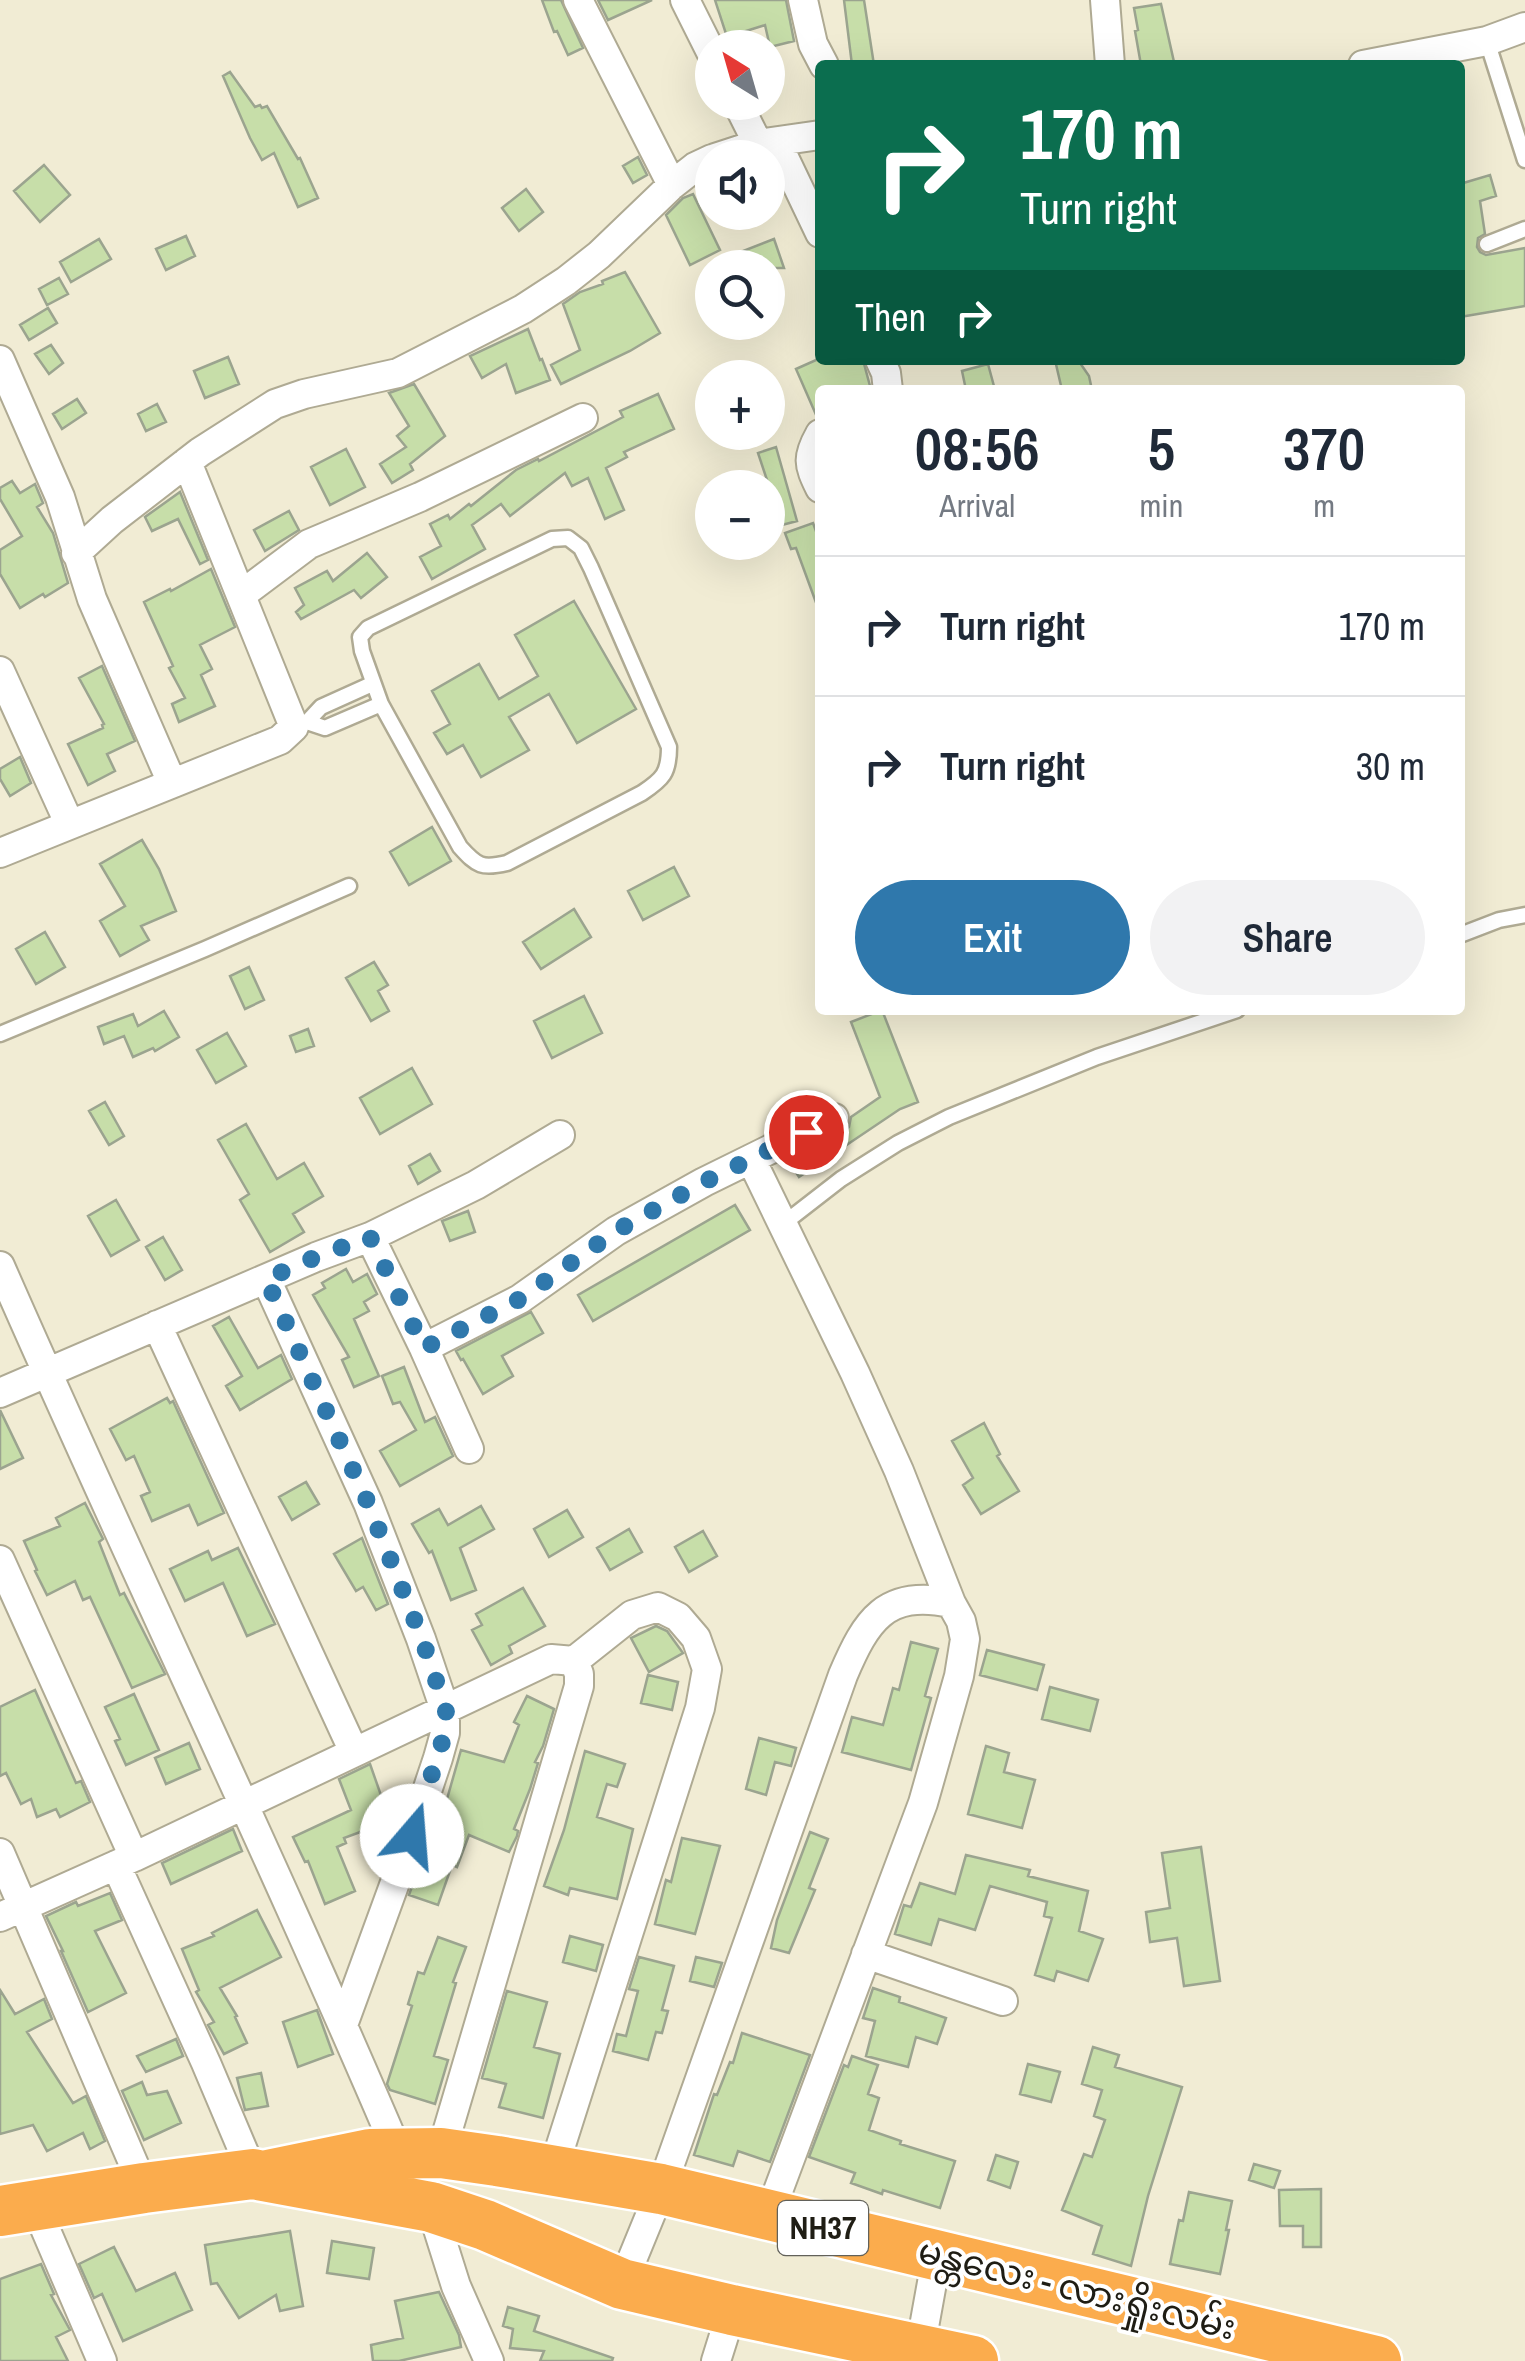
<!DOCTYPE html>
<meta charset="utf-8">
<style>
:root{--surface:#fff;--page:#f2f2f3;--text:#1f2937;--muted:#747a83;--line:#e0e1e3;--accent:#2f78ac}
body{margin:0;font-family:"Archivo Narrow","Noto Sans Myanmar",sans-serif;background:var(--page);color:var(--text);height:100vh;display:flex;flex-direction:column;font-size:38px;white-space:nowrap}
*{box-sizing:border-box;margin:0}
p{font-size:32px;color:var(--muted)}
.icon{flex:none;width:55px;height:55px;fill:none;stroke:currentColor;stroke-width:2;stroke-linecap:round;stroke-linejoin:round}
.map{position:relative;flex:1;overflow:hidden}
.details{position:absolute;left:815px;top:385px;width:650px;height:630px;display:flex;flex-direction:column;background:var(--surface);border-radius:10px;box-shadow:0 10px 40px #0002}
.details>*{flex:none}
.guide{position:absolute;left:815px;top:60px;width:650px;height:305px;border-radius:10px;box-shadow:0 10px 40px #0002;background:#0b6e4f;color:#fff;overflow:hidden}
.needle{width:65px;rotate:323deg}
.buttons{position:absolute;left:695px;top:30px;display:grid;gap:20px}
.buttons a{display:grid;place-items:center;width:90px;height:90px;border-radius:50%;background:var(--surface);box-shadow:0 10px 40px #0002;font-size:50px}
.pin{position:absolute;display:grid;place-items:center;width:85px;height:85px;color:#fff;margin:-42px;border:5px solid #fff;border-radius:50%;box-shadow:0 2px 10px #0007}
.me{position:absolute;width:110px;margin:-55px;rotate:18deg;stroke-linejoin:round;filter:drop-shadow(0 0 8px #0008)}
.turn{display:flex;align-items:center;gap:35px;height:210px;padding:0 40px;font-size:45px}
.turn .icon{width:130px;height:130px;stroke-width:2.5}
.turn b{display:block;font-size:70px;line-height:85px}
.then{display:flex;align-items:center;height:95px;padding:0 40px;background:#0003;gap:20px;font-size:38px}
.eta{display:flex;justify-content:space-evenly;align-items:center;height:170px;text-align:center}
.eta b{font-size:60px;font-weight:600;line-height:70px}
.action{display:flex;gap:20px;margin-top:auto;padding:20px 40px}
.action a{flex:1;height:115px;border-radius:60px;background:var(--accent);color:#fff;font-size:40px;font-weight:600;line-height:115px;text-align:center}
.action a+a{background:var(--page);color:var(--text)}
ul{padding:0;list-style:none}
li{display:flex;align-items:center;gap:30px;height:140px;padding:0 40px;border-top:2px solid var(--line)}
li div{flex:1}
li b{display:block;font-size:38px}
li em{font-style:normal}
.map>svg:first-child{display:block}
.building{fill:#c7dea9;stroke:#9ba48f;stroke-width:2.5}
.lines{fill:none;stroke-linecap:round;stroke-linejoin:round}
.lane-casing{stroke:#afaa93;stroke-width:19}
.street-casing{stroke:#afaa93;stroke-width:32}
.highway-casing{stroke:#fff;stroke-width:55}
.lane{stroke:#fff;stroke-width:14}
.street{stroke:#fff;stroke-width:28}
.highway{stroke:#fbac4d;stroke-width:50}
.route{stroke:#2f78ac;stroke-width:18;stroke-dasharray:0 32.4}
.labels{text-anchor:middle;stroke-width:8;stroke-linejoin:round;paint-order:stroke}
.shield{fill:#fff;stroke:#62615a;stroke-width:2.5}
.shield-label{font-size:32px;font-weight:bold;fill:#1f1d14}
.street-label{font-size:35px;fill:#1f1d14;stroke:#fff}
</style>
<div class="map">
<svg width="1525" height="2361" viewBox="0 0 1525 2361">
<rect width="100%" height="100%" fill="#f1ecd4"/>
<!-- building -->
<path class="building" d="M542 0H561L583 48 568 55 557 31 554 32Z
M598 0H652L608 20Z
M715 0H786L794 41 770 47 765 25 727 37Z
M844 0H864L874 65H852Z
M1161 4 1174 62 1141 65 1135 31 1138 30 1134 8Z
M230 72 255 107 260 105 262 108 267 106 298 159 300 158 318 198 298 207 274 153 262 160 250 138 223 76Z
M638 157 647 175 633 183 623 166Z
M44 165 70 195 40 222 14 191Z
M1490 175 1496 196 1480 201 1485 234 1478 238 1477 247 1480 252 1486 255 1525 248V306L1460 317V184Z
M526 189 543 212 519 231 502 208Z
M693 194 720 250 690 265 666 215 683 198Z
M186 236 195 256 166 270 156 249Z
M99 239 111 259 71 282 60 262Z
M774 239 784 268H743L738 253Z
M625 272 660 333 630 351 561 384 551 365 580 350 563 304 580 292 603 284 602 281Z
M59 278 68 294 47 305 39 289Z
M48 308 57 323 29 340 20 325Z
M528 329 540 360 542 359 550 380 516 393 506 364 482 378 470 356Z
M51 345 63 363 49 374 35 354Z
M228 357 239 384 205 398 194 371Z
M816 360H863L870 386 861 390H846L845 388 820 390V417H817L796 369Z
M1055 360H1078L1089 376 1092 390H1062Z
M988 364 995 390H966L962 371Z
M414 384 445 436 410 464 413 470 392 483 380 464 406 447 397 436 409 426 389 393Z
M658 394 674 429 624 452 627 457 606 468 624 510 605 519 588 478 572 486 565 473 510 516 501 504 472 525 485 549 432 579 420 557 441 546 430 524 448 515 450 519 469 504 471 506 516 470 538 459 539 461 623 417 620 411Z
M77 399 86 413 62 429 53 414Z
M157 404 166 422 146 431 138 414Z
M776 447 797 521 782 525 758 453Z
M346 449 365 487 330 505 311 467Z
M12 481 20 493 35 484 43 503 37 507 53 533 68 583 45 597 43 594 20 608 0 574V550L22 536 0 499V488Z
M180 492 208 560 200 564 178 519 152 531 145 517Z
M289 511 299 530 265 551 254 530Z
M813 523 820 542V607L818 608 796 548 791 549 785 533Z
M367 553 387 577 361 598 354 590 301 619 296 612 304 605 295 588 327 571 333 581Z
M211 569 235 627 200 645 212 669 201 675 215 706 179 722 172 704 185 698 169 668 173 666 144 602 170 589 171 591Z
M574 601 636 709 577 743 549 694 509 717 529 750 481 777 463 745 447 754 434 733 450 724 432 691 479 664 499 699 538 676 515 635Z
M102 666 135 741 107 754 115 771 88 785 68 744 103 728 102 725 104 724 79 678Z
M20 757 31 783 10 796 0 779V769Z
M432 827 451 861 409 885 390 852Z
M142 840 159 869 176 911 141 926 149 940 120 956 100 921 125 906 100 864Z
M674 867 689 896 643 920 628 891Z
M574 909 591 937 541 969 523 942Z
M45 932 65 967 36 984 16 949Z
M374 962 388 985 378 991 389 1011 371 1021 346 978Z
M249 967 264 1000 245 1009 230 976Z
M584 996 602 1033 552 1058 534 1021Z
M882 1010 918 1102 900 1109 799 1177 788 1160 843 1133 849 1127 851 1117 880 1097 851 1022Z
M164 1011 179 1037 155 1051 153 1048 133 1057 124 1036 104 1044 98 1027 133 1014 138 1026Z
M308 1029 314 1046 296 1052 290 1036Z
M227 1033 246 1066 216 1083 197 1050Z
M412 1068 432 1104 380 1134 360 1098Z
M105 1102 124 1136 109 1145 89 1111Z
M246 1124 277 1179 304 1163 323 1196 293 1214 304 1232 270 1252 240 1200 249 1194 218 1140Z
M430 1154 440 1171 418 1184 409 1166Z
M116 1200 139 1240 111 1256 88 1216Z
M735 1205 750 1230 593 1321 578 1295Z
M468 1211 475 1232 450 1241 442 1221Z
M163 1237 182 1270 165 1280 146 1247Z
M346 1269 353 1282 367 1274 377 1294 364 1302 369 1311 354 1319 379 1376 354 1387 342 1360 349 1357 313 1295 325 1288 322 1283Z
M531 1312 543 1333 502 1356 513 1376 483 1394 463 1359 461 1360 456 1351Z
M229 1317 258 1368 281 1355 292 1379 240 1410 226 1386 242 1376 213 1326Z
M404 1367 425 1422 435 1417 453 1456 400 1486 380 1451 416 1430 400 1402 393 1404 382 1376Z
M167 1398 170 1403 173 1401 224 1513 198 1525 189 1505 152 1521 141 1496 150 1492 134 1456 126 1460 110 1429Z
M0 1410 23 1458 0 1469Z
M984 1423 1000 1454 997 1456 1019 1491 981 1514 963 1485 973 1478 952 1441Z
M306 1482 319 1504 292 1520 279 1497Z
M85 1503 103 1539 99 1542 120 1595 124 1593 165 1674 132 1688 90 1597 83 1600 75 1581 47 1595 35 1571 37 1570 24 1541 60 1526 56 1518Z
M481 1506 494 1529 460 1548 476 1590 451 1600 432 1551 429 1553 412 1524 439 1509 448 1525Z
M567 1510 583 1537 549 1557 534 1529Z
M629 1529 642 1552 610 1570 597 1548Z
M703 1531 717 1556 689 1572 675 1547Z
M362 1538 388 1604 376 1610 363 1587 356 1591 334 1554Z
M238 1548 275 1624 247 1636 223 1583 185 1601 170 1569 208 1551 212 1560Z
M523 1588 545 1626 509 1646 512 1653 491 1665 472 1630 482 1625 476 1614Z
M656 1626 667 1631 683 1653 649 1672 631 1638Z
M911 1642 938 1649 925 1696 931 1698 911 1770 842 1752 852 1717 883 1725 893 1688 899 1690Z
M987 1650 1044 1665 1037 1690 980 1675Z
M648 1675 678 1682 672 1710 641 1703Z
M1050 1687 1098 1700 1090 1731 1042 1719Z
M35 1690 76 1783 81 1781 90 1802 60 1817 56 1809 37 1817 31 1799 21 1804 6 1773 0 1776V1707Z
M134 1694 159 1750 126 1765 115 1741 120 1739 105 1707Z
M527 1696 554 1709 543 1746 535 1762 538 1763 530 1789 514 1829 518 1831 517 1836 509 1852 469 1835 457 1867 452 1865 438 1905 409 1895 436 1818 441 1820 461 1750 504 1762 519 1725 514 1722Z
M759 1738 796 1748 791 1766 775 1762 766 1795 746 1789Z
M189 1743 200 1769 166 1784 155 1758Z
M986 1746 1009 1753 1004 1772 1035 1780 1022 1828 968 1814Z
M585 1751 625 1764 617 1787 607 1784 597 1817 633 1829 617 1899 570 1888 568 1895 544 1886 564 1830Z
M370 1764 390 1821 344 1838 346 1843 337 1847 355 1891 325 1904 308 1861 305 1862 293 1837 351 1810 339 1779Z
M233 1829 242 1851 171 1884 162 1863Z
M810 1832 828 1839 809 1888 815 1890 789 1953 771 1948 777 1920Z
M682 1838 720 1846 695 1934 655 1924 666 1880 671 1882Z
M1201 1847 1220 1981 1184 1986 1177 1938 1150 1942 1146 1912 1170 1908 1162 1853Z
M966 1855 1030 1870 1028 1876 1088 1891 1079 1931 1103 1939 1088 1981 1057 1971 1054 1981 1035 1975 1052 1918 1044 1916 1047 1902 990 1886 975 1930 939 1919 931 1945 895 1934 904 1905 911 1907 920 1883 955 1894Z
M110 1893 122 1920 95 1931 126 1993 88 2012 61 1951H63L46 1916 76 1902 78 1906Z
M257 1910 281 1957 220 1988 237 2016 235 2017 247 2043 224 2054 208 2025 214 2022 196 1992 199 1990 182 1949 214 1936 212 1933Z
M570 1936 603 1945 596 1971 563 1962Z
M438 1937 466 1947 453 1982 456 1983 434 2056 448 2060 435 2104 390 2090 387 2084 412 2006 408 2004 418 1972 424 1974Z
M639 1957 674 1966 662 2010 668 2011 662 2033 656 2032 648 2060 613 2051 617 2034 626 2036 638 1991 629 1989Z
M696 1957 722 1963 714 1987 690 1981Z
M873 1988 900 1997 899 2002 946 2018 937 2044 916 2037 908 2067 866 2056 875 2021 863 2018Z
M0 1990 15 2014 44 1999 52 2019 27 2032 73 2103 86 2096 105 2141 90 2149 83 2133 47 2151 33 2125 0 2134Z
M507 1991 547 2002 534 2047 560 2054 543 2118 499 2107 506 2084 482 2078Z
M317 2010 333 2054 298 2067 283 2022Z
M742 2033 810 2055 770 2162 738 2151 733 2166 694 2155 714 2094 717 2095 730 2062 733 2063Z
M176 2039 183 2056 146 2072 137 2056Z
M1093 2047 1119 2055 1115 2067 1182 2087 1148 2196 1131 2266 1093 2254 1102 2226 1062 2210 1084 2154 1092 2157 1105 2120 1094 2116 1102 2090 1082 2084Z
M852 2056 878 2065 868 2094 879 2098 869 2130 901 2141 900 2144 955 2161 940 2208 883 2190 882 2194 851 2183 855 2173 809 2157 844 2065 848 2067Z
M1028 2064 1060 2072 1051 2102 1020 2094Z
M261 2073 268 2106 245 2110 237 2078Z
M142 2082 147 2095 167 2091 181 2123 144 2140 122 2091Z
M996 2155 1018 2162 1010 2188 988 2180Z
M1254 2164 1280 2171 1274 2188 1249 2180Z
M1321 2189V2247H1303V2226H1280L1279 2190Z
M1189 2192 1232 2201 1226 2230H1229L1220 2274 1170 2264 1179 2220 1183 2221Z
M290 2231 303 2306 280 2311 276 2295 239 2318 217 2283 211 2284 205 2245Z
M332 2241 374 2248 369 2279 327 2273Z
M114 2247 136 2291 175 2273 192 2310 123 2341 102 2294 94 2298 79 2264Z
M41 2264 54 2294 51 2295 70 2330 56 2337 68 2361H0V2279Z
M439 2292 459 2335 461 2347 399 2361H373L371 2345 403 2338 395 2301Z
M508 2307 539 2316 534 2331 613 2358 612 2361H540L544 2351 510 2348 513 2329 503 2326Z"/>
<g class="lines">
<!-- lane casing -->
<g class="lane-casing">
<path id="lane" d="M1487 41 1525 160
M1487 244 1525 229
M568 538 581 548 591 568 669 747C669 773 663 779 642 793L507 863C482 869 477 866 460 847L381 704 362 651 360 637 368 628 552 539Z
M307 722 325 728 381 704
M294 727 307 722 321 707 372 684
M1460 935 1499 920 1525 915
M0 1034 205 949 349 886
M783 1224 841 1179 898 1143 949 1117 1097 1057 1237 1010"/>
</g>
<!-- street casing -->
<g class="street-casing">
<path id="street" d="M578 0 672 185
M685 0 712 54
M803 0 813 44 824 65
M1105 0 1110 65
M1363 65 1487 41 1525 27
M737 102 758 144
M777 143 820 233
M715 158 758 144 820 135
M0 360 60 497 92 599 172 783
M880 360 886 373 888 390
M820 434C807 457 808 464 820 488
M76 553 112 520 200 452 275 404 304 394 398 373 523 309 566 281 599 255 672 185 695 167 712 159
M241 595 309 544 420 497 583 418
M0 671 69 823
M0 853 280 740 294 727 187 462
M751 1159 855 1373 899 1471 951 1603 961 1621 965 1639 959 1676 923 1803 769 2215
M370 1237 424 1348 469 1449
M0 1266C130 1563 271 1855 398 2153
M266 1279 368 1503 421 1639 445 1710V1733L438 1758 412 1836 343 2025
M157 1325 354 1752
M424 1348 520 1299 616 1231 704 1182 834 1118
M0 1393 316 1257 370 1237 476 1185 560 1135
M0 1560 134 1857
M0 1853 144 2188
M116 1865 206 2063 253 2174
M0 1917 134 1857 551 1659 574 1661 579 1674V1686L441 2153
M866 1954 1003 2001
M553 2170 700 1708 707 1669 696 1638 678 1617 658 1607 632 1615 574 1661
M35 2205 102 2361
M431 2207 456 2286 489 2361
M622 2284 661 2189 843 1675C866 1621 885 1589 951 1603
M918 2360 937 2255
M716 2361 732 2310"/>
</g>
<!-- highway casing -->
<g class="highway-casing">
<path id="highway" d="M263 2176 370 2154 441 2153 497 2161 661 2189 1376 2361
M0 2211 144 2188 253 2174 263 2176 431 2207 485 2225 622 2284 732 2310 973 2361"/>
</g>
<!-- lane -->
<use href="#lane" class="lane"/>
<!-- street -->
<use href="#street" class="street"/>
<!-- highway -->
<use href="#highway" class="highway"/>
</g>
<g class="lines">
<!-- route -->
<path class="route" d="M412 1836 445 1733 446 1710 422 1639 368 1503 266 1279 316 1257 370 1237 424 1348 520 1299 616 1231 704 1182 806 1132"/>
</g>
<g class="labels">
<!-- shield labels -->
<rect class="shield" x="778" y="2201" width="90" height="54" rx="8"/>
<g class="shield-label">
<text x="823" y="2239">NH37</text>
</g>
<!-- street labels -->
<g class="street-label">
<text transform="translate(1077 2289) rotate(14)" y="12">မန္တလေး - လားရှိုးလမ်း</text>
</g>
</g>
</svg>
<div class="buttons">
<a><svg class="needle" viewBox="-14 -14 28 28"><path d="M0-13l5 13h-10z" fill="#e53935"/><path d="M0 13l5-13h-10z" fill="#747a83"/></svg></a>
<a><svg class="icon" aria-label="sound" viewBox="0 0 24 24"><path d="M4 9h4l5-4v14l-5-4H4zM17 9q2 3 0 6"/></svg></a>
<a><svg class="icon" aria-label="search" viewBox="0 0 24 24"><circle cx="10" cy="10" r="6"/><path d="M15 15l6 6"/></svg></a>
<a>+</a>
<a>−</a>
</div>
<div class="pin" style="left:806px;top:1132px;background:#d93025"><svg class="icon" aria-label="arrive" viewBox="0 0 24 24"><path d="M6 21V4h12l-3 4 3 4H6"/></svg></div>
<svg class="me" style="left:412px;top:1836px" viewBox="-20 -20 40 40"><circle r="19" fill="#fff"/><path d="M0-13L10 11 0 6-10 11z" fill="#2f78ac"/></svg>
<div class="guide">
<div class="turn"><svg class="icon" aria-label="right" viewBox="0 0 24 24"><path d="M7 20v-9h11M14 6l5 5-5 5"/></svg><div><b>170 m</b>Turn right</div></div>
<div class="then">Then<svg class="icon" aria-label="right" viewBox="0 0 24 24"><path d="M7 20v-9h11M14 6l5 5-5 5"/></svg></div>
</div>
<section class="details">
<div class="eta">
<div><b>08:56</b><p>Arrival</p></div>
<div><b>5</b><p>min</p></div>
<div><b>370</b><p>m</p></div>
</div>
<ul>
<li><svg class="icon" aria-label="right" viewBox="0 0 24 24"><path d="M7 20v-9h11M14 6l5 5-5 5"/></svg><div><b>Turn right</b></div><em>170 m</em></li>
<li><svg class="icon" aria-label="right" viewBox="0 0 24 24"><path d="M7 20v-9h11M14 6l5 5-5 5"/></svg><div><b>Turn right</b></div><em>30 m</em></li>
</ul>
<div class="action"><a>Exit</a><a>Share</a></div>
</section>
</div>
